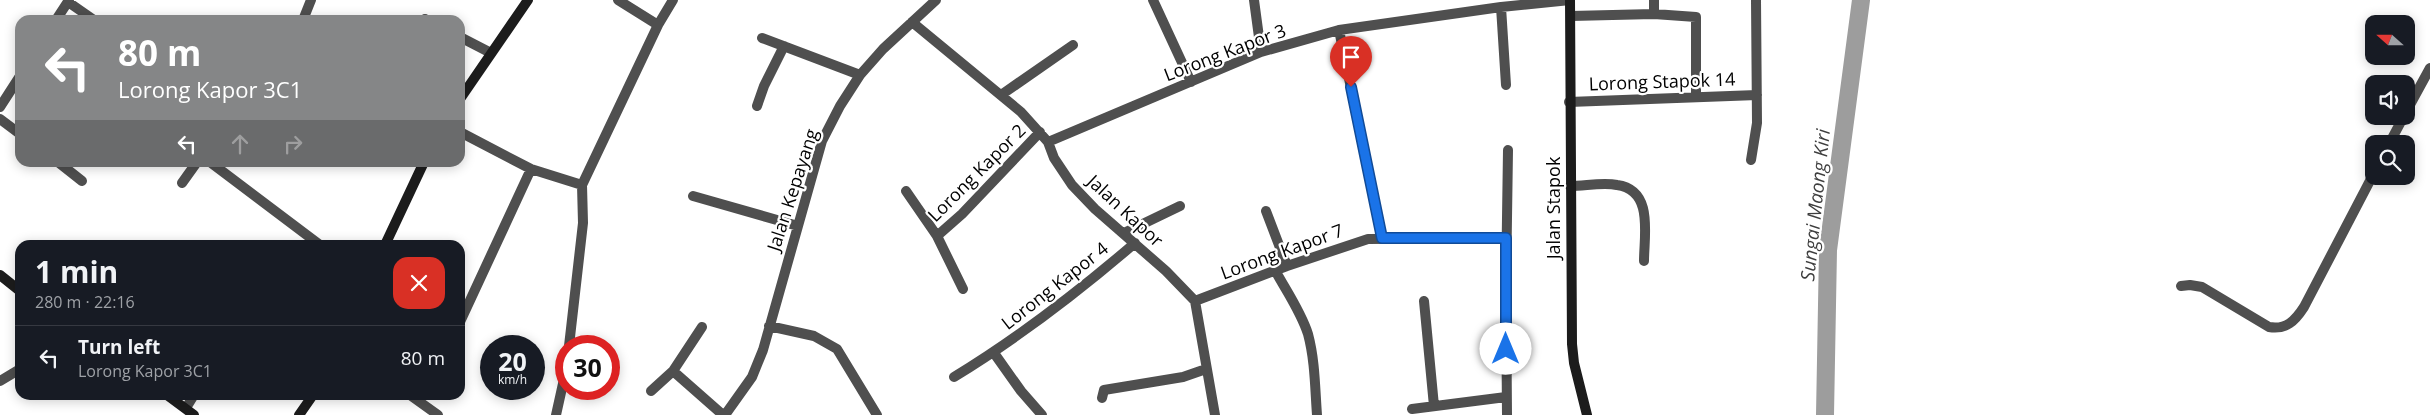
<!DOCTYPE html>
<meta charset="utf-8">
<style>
:root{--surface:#171b24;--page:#242831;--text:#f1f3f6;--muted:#9ea1a6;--line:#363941}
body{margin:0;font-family:"Open Sans",sans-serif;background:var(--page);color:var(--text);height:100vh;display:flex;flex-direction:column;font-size:19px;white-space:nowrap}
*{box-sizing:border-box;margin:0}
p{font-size:16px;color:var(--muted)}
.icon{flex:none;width:28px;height:28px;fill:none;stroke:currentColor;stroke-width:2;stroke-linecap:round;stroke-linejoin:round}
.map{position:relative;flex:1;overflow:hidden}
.panel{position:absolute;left:15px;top:240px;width:450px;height:160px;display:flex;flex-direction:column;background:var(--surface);border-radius:15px;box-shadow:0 2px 12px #0003}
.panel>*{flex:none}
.banner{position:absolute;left:15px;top:15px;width:450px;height:152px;border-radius:15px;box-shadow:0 2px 12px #0003;background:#858687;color:#fff;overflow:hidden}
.needle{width:32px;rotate:291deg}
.controls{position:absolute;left:2365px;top:15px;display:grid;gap:10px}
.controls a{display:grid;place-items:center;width:50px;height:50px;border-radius:10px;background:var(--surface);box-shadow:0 2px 12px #0003;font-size:25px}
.speed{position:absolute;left:480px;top:335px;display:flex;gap:10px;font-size:25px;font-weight:700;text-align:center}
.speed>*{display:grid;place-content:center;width:65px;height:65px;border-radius:50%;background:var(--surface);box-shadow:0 2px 12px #0003;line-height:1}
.speed small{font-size:12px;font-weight:400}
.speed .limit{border:8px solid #d22;background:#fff;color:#111}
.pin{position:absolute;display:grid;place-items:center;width:42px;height:42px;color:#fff;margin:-51px -21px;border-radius:50% 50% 50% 0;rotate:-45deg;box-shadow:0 0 5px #0007}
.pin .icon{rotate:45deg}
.me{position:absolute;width:55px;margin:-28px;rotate:0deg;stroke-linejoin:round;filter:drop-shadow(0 0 4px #0008)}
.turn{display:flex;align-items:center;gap:18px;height:105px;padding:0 20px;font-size:22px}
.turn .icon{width:65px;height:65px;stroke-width:2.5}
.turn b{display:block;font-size:35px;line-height:42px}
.lanes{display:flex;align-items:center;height:48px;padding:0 20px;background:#0003;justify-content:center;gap:25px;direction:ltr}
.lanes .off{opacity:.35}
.round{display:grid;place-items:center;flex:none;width:52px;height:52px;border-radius:15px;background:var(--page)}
.summary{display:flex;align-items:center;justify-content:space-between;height:85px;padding:0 20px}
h1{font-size:30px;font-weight:700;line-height:38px}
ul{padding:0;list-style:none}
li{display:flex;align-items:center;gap:15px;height:65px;padding:0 20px;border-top:1px solid var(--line)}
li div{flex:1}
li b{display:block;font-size:19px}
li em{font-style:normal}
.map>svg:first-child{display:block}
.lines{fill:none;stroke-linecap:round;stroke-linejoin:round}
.river{stroke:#9d9d9d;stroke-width:18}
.street{stroke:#4f4f4f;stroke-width:10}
.secondary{stroke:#1c1c1c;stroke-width:10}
.route-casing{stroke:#114b97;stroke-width:12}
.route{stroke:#1a73e8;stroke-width:9}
.labels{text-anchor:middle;stroke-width:4.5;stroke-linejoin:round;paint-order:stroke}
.street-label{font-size:18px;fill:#000;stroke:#fff}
.water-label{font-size:19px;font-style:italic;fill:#3e3e3e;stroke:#fff}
</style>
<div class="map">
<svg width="2430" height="415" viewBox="0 0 2430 415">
<rect width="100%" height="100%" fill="#fff"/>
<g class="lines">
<!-- river -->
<path class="river" d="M1825 415 1828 250 1861 0"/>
<!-- street -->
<path class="street" d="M618 0 658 25
M1153 0 1191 82
M1254 0 1261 52
M1654 0V14
M68 2 94 20
M1501 7 1506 85
M1571 16 1654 14 1696 17V97
M425 19 426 20
M56 20 69 0
M303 20 311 0
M912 22 1021 112 1048 142 1054 158 1072 185 1095 209 1166 271 1195 301 1215 415
M1339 30 1382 238
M460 37 491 53
M762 38 860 75
M1001 95 1073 45
M1569 102 1757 95
M757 106 764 86 784 46
M0 107 20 76
M2406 112 2430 68
M0 119 20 134
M460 132 531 169 582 185
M1048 142 1261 52 1339 30 1501 7 1570 0
M2389 144 2404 116
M1751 160 1757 123 1756 0
M58 162 82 181
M210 162 320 245
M182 183 197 162
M1570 186C1585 186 1603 182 1617 185 1654 190 1644 235 1644 261
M906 191 937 236 963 289
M693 196 798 226
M1266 211 1287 266
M1124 233 1180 206
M937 236 962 214 1040 132
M1276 272C1287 292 1301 312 1308 334 1315 360 1315 388 1317 415
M2181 286 2190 285 2202 287 2269 327C2286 330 2295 321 2304 307L2374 173
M1195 301 1287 266 1368 239 1506 238
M1424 301 1434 406
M460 322 531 169
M769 326 814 336 837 349 877 415
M569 346 583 223 582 185 658 25 673 0
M994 353 1021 391 1042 415
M673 371 702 327
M954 377C1018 338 1078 292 1135 243
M0 381 20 369
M651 391 673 371 723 415
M410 395 438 415
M1102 398 1104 390 1183 377 1206 369
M186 408 194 395
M1412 409 1506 397
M556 415 566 370
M725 415 752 377 763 350 822 141 840 106 860 75 883 49 936 0
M1507 415 1506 286 1508 150"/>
<!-- secondary -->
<path class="secondary" d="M1570 0 1572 344 1574 363 1587 415
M460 99 528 0
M385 245 424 162
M0 275 20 291
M167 395 194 415
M299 415 313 395"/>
</g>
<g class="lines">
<!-- route casing -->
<g class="route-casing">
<path id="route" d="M1351 87 1382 238H1506V349"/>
</g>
<!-- route -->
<use href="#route" class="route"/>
</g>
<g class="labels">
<!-- street labels -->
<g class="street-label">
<text transform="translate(1225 53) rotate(-21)" y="6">Lorong Kapor 3</text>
<text transform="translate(1662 82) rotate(-2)" y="6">Lorong Stapok 14</text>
<text transform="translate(977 173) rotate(-45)" y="6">Lorong Kapor 2</text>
<text transform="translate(793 190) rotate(-72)" y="6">Jalan Kepayang</text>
<text transform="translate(1554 208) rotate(-90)" y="6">Jalan Stapok</text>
<text transform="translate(1125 211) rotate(43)" y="6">Jalan Kapor</text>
<text transform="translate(1282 252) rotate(-20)" y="6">Lorong Kapor 7</text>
<text transform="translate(1055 286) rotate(-38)" y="6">Lorong Kapor 4</text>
</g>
<!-- water labels -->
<g class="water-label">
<text transform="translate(1815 205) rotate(-84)" y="7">Sungai Maong Kiri</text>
</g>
</g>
</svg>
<div class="controls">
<a><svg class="needle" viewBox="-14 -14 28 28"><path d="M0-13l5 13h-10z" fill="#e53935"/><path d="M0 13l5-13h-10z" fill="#9ea1a6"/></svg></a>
<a><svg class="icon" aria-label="sound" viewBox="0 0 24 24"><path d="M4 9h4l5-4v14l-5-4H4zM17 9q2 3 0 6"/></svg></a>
<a><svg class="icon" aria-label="search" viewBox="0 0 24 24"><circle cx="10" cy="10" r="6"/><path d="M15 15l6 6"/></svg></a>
</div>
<div class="speed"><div>20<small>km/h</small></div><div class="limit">30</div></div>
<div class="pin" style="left:1351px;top:87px;background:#d93025"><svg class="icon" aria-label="arrive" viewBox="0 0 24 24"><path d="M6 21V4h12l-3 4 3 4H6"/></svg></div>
<svg class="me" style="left:1506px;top:349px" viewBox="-20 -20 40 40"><circle r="19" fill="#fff"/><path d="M0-13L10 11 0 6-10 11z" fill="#1a73e8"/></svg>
<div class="banner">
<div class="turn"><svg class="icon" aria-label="left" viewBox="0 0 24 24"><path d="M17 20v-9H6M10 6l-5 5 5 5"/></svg><div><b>80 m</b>Lorong Kapor 3C1</div></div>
<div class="lanes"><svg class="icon" aria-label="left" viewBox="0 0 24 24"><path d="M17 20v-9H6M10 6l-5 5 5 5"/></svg><svg class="icon off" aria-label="ahead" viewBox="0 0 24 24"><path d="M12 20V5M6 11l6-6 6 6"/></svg><svg class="icon off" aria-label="right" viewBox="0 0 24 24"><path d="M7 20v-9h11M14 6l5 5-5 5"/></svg></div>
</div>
<section class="panel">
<div class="summary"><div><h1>1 min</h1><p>280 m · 22:16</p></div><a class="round" style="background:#d93025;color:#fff"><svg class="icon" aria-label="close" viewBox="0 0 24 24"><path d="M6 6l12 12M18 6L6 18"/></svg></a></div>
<ul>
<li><svg class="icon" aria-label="left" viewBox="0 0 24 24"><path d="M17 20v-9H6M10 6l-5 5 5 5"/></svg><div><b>Turn left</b><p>Lorong Kapor 3C1</p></div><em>80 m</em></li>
</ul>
</section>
</div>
